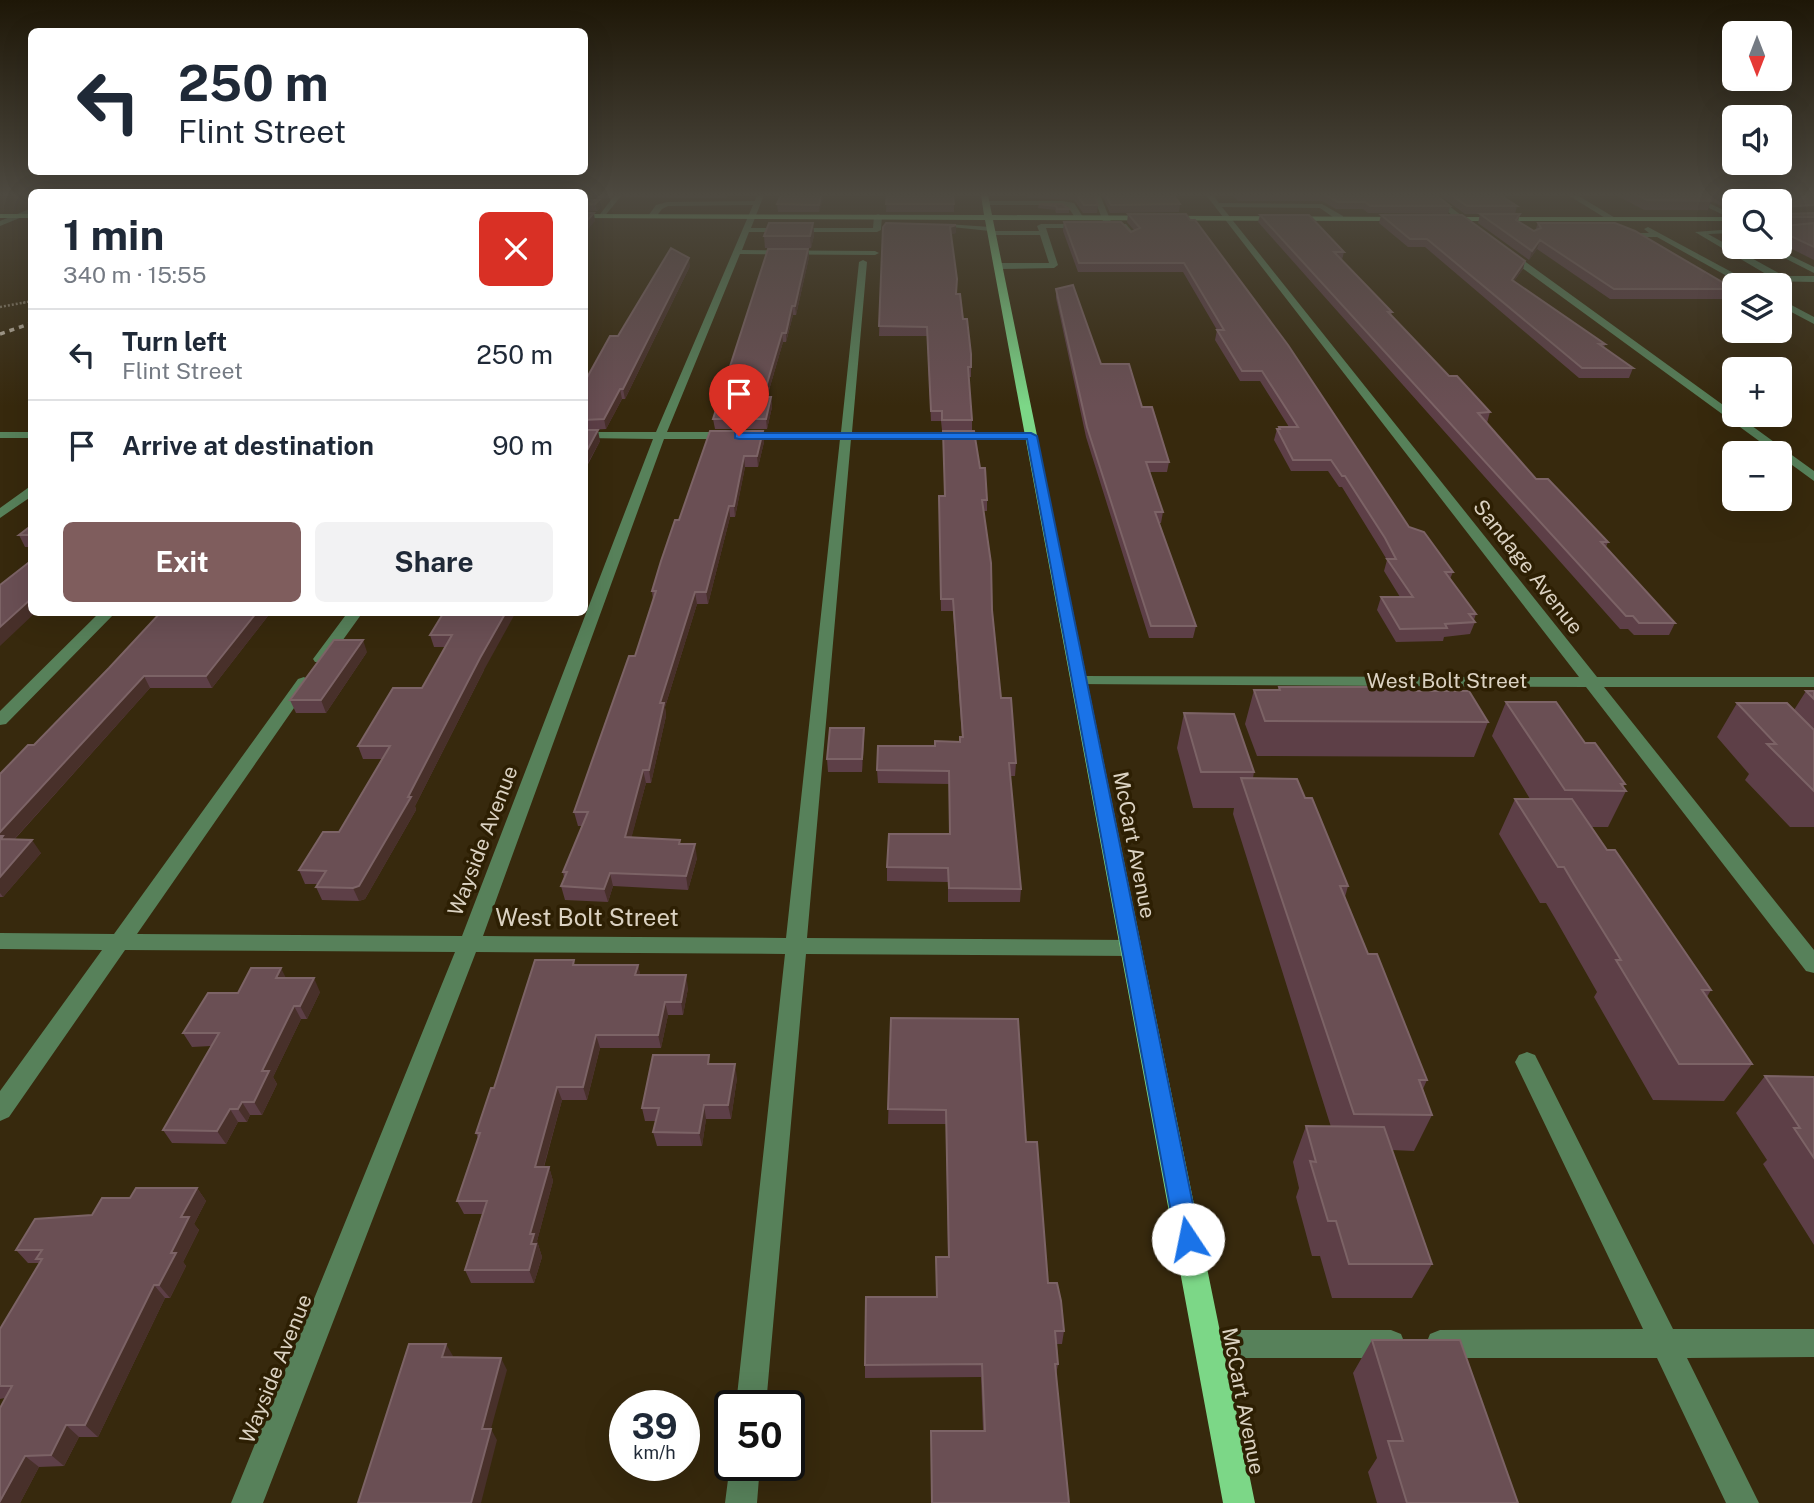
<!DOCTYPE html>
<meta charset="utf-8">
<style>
:root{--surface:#fff;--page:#f2f2f3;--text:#1f2937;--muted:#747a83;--line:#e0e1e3;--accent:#7f5d5d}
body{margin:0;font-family:"Public Sans",sans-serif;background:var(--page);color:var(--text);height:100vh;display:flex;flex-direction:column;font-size:26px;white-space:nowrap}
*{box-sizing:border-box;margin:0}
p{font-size:23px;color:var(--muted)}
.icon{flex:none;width:38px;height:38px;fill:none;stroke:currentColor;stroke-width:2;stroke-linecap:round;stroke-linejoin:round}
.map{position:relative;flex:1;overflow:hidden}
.panel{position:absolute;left:28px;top:189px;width:560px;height:427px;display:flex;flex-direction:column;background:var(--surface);border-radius:10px;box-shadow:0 7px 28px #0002}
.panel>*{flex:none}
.banner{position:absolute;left:28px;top:28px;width:560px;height:147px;border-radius:10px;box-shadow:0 7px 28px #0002;background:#fff;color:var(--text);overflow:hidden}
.needle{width:46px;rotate:180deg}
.fabs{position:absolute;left:1722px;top:21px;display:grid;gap:14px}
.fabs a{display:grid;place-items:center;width:70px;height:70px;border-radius:10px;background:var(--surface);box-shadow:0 7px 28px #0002;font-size:35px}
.speed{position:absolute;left:609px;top:1390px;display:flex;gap:14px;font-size:35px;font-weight:700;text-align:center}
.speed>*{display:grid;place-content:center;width:91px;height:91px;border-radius:50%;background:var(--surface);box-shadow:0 7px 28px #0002;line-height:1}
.speed small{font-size:18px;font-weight:400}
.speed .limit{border:4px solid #111;border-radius:10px;background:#fff;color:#111}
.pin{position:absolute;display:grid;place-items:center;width:60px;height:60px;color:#fff;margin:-72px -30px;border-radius:50% 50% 50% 0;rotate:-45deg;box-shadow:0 0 7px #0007}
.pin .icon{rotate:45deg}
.me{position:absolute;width:77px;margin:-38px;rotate:349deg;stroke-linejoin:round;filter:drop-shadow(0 0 5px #0008)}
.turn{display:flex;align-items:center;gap:24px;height:147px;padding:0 35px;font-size:32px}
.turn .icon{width:91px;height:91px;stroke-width:2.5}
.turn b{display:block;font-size:49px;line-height:60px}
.round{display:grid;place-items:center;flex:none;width:74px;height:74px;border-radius:10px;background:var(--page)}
.head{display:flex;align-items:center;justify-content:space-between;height:119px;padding:0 35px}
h1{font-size:42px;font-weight:700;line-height:52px}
.action{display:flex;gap:14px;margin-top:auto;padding:14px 35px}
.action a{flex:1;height:80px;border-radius:10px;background:var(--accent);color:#fff;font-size:28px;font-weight:700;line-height:80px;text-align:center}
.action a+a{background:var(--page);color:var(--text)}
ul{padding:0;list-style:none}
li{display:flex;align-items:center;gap:21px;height:91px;padding:0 35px;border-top:2px solid var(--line)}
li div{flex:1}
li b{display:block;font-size:26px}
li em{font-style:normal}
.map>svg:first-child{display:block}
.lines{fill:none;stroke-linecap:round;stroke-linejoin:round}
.path-far1{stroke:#8f846e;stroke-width:2;stroke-dasharray:2 2;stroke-linecap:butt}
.path{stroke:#8f846e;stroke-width:2.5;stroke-dasharray:2 2;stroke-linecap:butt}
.minor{fill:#57815a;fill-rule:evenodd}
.major{fill:#7cd787;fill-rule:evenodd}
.rail{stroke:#c4baa8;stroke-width:3.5;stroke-dasharray:5 5;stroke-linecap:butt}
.wall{fill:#5d3f47}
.shaded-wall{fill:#48302a}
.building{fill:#6a4f54;stroke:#7c6366;stroke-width:2}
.route{fill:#1a73e8;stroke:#114b97;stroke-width:2}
.labels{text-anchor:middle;stroke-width:7;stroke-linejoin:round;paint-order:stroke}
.street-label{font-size:21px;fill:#dbd2c2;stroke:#2d1f03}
.near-street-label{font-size:24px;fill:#dbd2c2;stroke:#2d1f03}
</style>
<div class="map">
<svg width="1814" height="1503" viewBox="0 0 1814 1503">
<rect width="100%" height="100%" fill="#37290d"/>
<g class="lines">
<!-- path-far1 -->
<path class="path-far1" d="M23 303 32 301"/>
<!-- path -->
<path class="path" d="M0 307 32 301"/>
<!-- minor -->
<path class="minor" d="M615 195H622L603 218H597Z
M757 195H764L751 228H873L874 216 878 214 882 216 881 230 877 232H749L742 250 875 251 879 253 875 255 740 254 667 432H841L859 262 863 260 867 262 852 432 1031 433 1037 436 1031 439H851L807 938 1131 940 1138 942 1142 948 1138 954 1131 956 806 954 766 1405H736L785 954 476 952 263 1503H231L455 952 125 950 9 1117 0 1121V1091L102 950 0 949V933L114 934 298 679 304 677 312 682 137 934 462 936 653 439 584 438V432H656L753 205 668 206 662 209 655 218 648 216 656 205 667 202 755 201ZM664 439H840L786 938 483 936Z
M1093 195H1100L1112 224H1126L1136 236 1129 238 1121 228H1046L1058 265 1054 268 998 269 994 266 998 263H1049L1040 235H992L988 233 990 231 942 226 946 224 991 227 993 231H1039L1037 226 1041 224H1104Z
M1206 195H1213L1219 203 1322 204 1343 216V220H1337L1320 208 1222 207 1597 677H1814V687H1604L1814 950V973L1806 971 1586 687 1073 684 1071 681 1079 676 1579 677Z
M1427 195H1435L1479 229 1472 231Z
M1568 195H1577L1617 219 1610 221Z
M1682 195H1692L1734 215V220Z
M985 201H1062L1074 203 1083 217 1076 219 1068 207 1062 205H982Z
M32 208V213L0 226V221Z
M1648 227 1752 283 1753 285H1743L1657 237H1627L1616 231 1620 229 1629 233H1649L1644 229Z
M1734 229V233L1708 234 1784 276H1814V282L1769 281 1771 277 1695 232Z
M1763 247H1773L1814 267V273Z
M1503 250H1509L1814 471V481L1503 254Z
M1780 299 1814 317V324L1780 306Z
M0 432H32V438H0Z
M32 485V496L0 518V508Z
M100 612H116L6 724 0 725V711Z
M348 612H363L327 662H315L313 659Z
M1527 1052 1535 1055 1673 1329H1814V1357L1687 1358 1759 1503H1726L1657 1358H1440L1430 1354 1426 1344 1430 1334 1440 1330 1643 1329 1515 1062 1519 1055Z
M1208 1330H1391L1401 1334 1405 1344 1401 1354 1391 1358H1208L1198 1354 1194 1344 1198 1334Z
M730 1464 760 1465 757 1503H725Z"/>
<!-- major -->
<path class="major" d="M981 195H988L992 215 1403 217 1407 219 1403 221 993 220 1255 1503H1223L985 220 584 218V214L984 215Z
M0 214H32V218H0Z
M1445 217H1734V221H1442Z"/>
<!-- rail -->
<path class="rail" d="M0 334 32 323"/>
</g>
<!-- wall -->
<path class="wall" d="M584 195H613L609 198 584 199Z
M623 195H727L726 198 624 197Z
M781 195H824L819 212H778L777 204Z
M887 195 954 204V212H886Z
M1026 195H1095L1098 205 1097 213H1083L1074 200 1028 198Z
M1102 195H1174L1180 204 1179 212 1110 213Z
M1233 195H1436L1450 206 1448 214 1368 213 1363 209H1336L1322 201H1238Z
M1439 195H1500L1517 206 1515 214H1465Z
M1616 195H1814V260L1780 243V201H1734V212L1711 201 1708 210H1644Z
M584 200H599L600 208 597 211 584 212Z
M1039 204H1062L1069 209V213H1056L1055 210 1038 208Z
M1128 214H1186L1409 527 1453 572 1450 579 1476 614 1474 620 1475 622 1470 634 1444 637 1443 641 1396 642 1377 610 1381 597H1400L1384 571 1387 560 1381 550 1342 487H1339L1328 471H1291L1274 440 1277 429H1278L1279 427H1289L1260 381H1240L1215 340 1217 330 1183 272H1078L1063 231 1064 222 1131 232 1134 230 1127 222Z
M1480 214H1520L1518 221 1534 231H1535L1538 223 1734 288V291L1731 299H1610L1537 249 1529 260 1478 223Z
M1260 215 1344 252 1342 260 1392 312 1391 316 1449 376 1490 412 1487 423 1536 479 1608 542 1606 547 1675 623 1669 635H1634L1628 629H1620L1258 222Z
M1381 215 1525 261 1523 269 1514 281 1605 344 1604 348 1633 368 1629 378H1579L1425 247H1408L1379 223Z
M813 223 814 235 811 248H765L764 236Z
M883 227 956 233 951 234 956 294 971 354V377H969L972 420V431L942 430 941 421H931L927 336H879Z
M808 249 809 257 796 315H793L786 342H783L767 397H771L772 407 767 429H715L713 419Z
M690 266 625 399H622L606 429 588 430 600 441 586 468 588 478 584 485V383L618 336Z
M1056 289 1101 364 1142 407 1169 462 1167 472H1150L1163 512 1161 523H1159L1196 626 1193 638H1149L1086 437 1056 298Z
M763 431 764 442 758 467H745L735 517H730L708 604H697L665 707 666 716 651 783H646L631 838 681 844 697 858 688 890 613 886 608 902 565 900 561 886 564 878 563 872 582 826H578L574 812 635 656 653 600 652 591 679 520Z
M980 468 987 500V511H983L1001 698 1016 763 1015 776H1010L1021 889 1020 902H948V882L887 881V867L950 834 949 784 878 783 877 770 935 746 959 742 962 737 953 611H941L939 507 944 496Z
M32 525V547H25L19 535Z
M271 612 212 688H150L14 840 41 853 3 897H0V774L34 745 109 668Z
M444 612 484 670 415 806 416 810 365 899 359 901 322 900 316 887 318 884H305L299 870 339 832 382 759H363L358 746 422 688 445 647H434L430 635Z
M367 652 326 713H296L290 700Z
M1279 687 1415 691 1488 722 1474 757 1257 756 1245 724 1254 690H1278Z
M1806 691H1814V827H1790L1745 780 1749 774 1717 737 1737 703 1794 710Z
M1506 702 1585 743 1625 784 1623 787 1626 791 1608 827H1591L1607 850 1711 990 1707 997 1752 1064 1724 1101 1653 1100 1594 997 1597 992 1556 920 1546 903H1540L1499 834 1515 799H1530L1492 736Z
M1184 713 1254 772 1253 778 1305 798 1348 886 1345 897 1368 954 1427 1080 1423 1089 1432 1115 1414 1151 1392 1150 1432 1264 1412 1298H1332L1320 1256H1312L1296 1197 1299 1188 1293 1162 1306 1126 1331 1127 1233 814 1234 808H1193L1177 748Z
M864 728V741L862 772H828L827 759Z
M576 965H638L640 975 688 988 683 1015H668L661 1048H600L587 1100H562L544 1167H549L553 1181 537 1241 542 1257 534 1283H471L465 1270 482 1214H464L457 1201 478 1138 476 1133 494 1088Z
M287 978 320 992 307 1019H301L273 1077 277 1084 262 1115H250L247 1122H238L226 1144 172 1143 163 1130 211 1046 192 1047 183 1033 238 993Z
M891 1018 1026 1142 1048 1283 1064 1331 1062 1344H1057L1058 1364 1056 1375 1069 1503H931V1431H983L981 1377 865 1378V1365L936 1297V1257H948L946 1124H888Z
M711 1064 737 1078 731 1119H706L702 1146H657L653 1132 656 1121H645L642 1108Z
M1765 1076 1814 1077V1245L1763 1164 1767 1160 1736 1113Z
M197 1188 206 1201 194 1224 199 1230 183 1262 186 1266 170 1298H165L98 1437H79L64 1466 39 1467 20 1503H0L5 1398 0 1399V1329L40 1263H28L16 1250 130 1198Z
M1372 1340 1518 1503H1377L1368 1472 1377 1458 1353 1373Z"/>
<!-- shaded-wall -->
<path class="shaded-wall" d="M821 195H824L819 212V205Z
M599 200 600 208 597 211 595 204Z
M1814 205V214L1780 217 1782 207Z
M594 213 595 221 584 234V224Z
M813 223 814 235 811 248 810 236Z
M956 225V233L950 235V227Z
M1540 240 1537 249 1529 260 1532 251Z
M808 249 809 257 796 315 795 306Z
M689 258 690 266 625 399 623 389Z
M1525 261 1523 269 1509 288 1512 280Z
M792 306 793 315 786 342V333Z
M782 333 783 342 764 407 763 397Z
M620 389 622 399 606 429 604 419Z
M771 397 772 407 767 429 766 419Z
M598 430 600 441 584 470V456Z
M763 431 764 442 758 467 757 456Z
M744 456 745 467 735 517 734 506Z
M586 468 588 478 584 485V470Z
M729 506 730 517 708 604 706 592Z
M695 592 697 604 665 707 666 716 651 783 649 770 660 703Z
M32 598V612H36L0 646V627Z
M257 612H271L212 688 206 676Z
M506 612H516L484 670 415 806 416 810 365 899 359 901 353 888 408 797 480 658Z
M363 640 367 652 326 713 321 700Z
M144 676 150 688 9 845 0 842V832Z
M864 728V741L862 772V759Z
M643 770 646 783 628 851 625 837Z
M32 840 41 853 3 897 0 893V877Z
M695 844 697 858 688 890 686 876Z
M610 873 613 886 608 902 604 889Z
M638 965 641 978 635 975Z
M281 968 288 982 276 978Z
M686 975 688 988 683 1015 681 1002Z
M314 978 320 992 307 1019 300 1006Z
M665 1002 668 1015 661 1048 658 1035Z
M294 1006 301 1019 273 1077 277 1084 262 1115 254 1102 262 1071Z
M596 1035 600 1048 587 1100 583 1087Z
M735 1064 737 1078 731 1119 728 1105Z
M557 1087 562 1100 540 1180 535 1167Z
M242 1102 250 1115 247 1122 238 1109Z
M704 1105 706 1119 702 1146 699 1133Z
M230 1109 238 1122 226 1144 217 1131Z
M549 1167 553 1181 537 1241 542 1257 534 1283 529 1270 530 1234Z
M197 1188 206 1201 194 1224 199 1230 183 1262 186 1266 170 1298 159 1285 171 1253 181 1217Z
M154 1285 165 1298 98 1437 85 1425Z
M446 1344 453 1356 449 1369 442 1357Z
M501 1358 507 1370 491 1429 497 1440 481 1503H471L482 1429Z
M66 1425 79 1437 64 1466 51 1455Z
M25 1456 39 1467 20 1503H0Z"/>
<!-- building -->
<path class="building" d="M781 195H821L819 205 777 204Z
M887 195H953L954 204H886Z
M1077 195H1095L1098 205H1084Z
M1106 195H1174L1180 204 1111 205Z
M1326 195H1436L1450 206H1370L1365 202H1338Z
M1451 195H1500L1517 206H1467Z
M1637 195H1701L1712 201 1647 200Z
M1723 195H1814V205L1782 207 1784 214 1814 213V217H1783L1785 226 1814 223V247L1780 231V201H1735Z
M584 200H599L595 204 584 205Z
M1039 204H1062L1069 209H1057L1056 206Z
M584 213H594L584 224Z
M1128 214H1186L1190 220H1195L1288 345 1409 527 1424 532 1453 572H1445L1476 614H1469L1475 622 1445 624 1447 628 1400 629 1381 597H1413L1387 559H1396L1385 538 1345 476H1342L1331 460H1293L1277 429H1280L1279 427H1298L1262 371H1242L1217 330H1224L1184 263H1079L1064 222H1121L1131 232 1140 228Z
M1480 214H1520L1516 220 1534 231 1541 228 1538 223H1615L1635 231 1734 289H1614L1540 240 1532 251Z
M1260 215H1309L1344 252H1334L1392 312H1388L1449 376H1457L1490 412 1478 413 1536 479H1548L1571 503 1608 542H1601L1675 623H1639L1633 616H1626Z
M1381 215H1462L1525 261 1512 280 1605 344H1599L1633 368H1582L1427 239H1410Z
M769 223H813L810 236H764Z
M886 223 956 225 950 227 957 279 956 294H960L963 319H967L971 354V367H968L972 420H942V411H931L927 327 879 326 883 227Z
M671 248 689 258 623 389H620L604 419 584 420V383L610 336H618Z
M768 249H808L795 306H792L786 333H782L763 397H771L766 419H713Z
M1073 285 1101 364H1129L1142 407H1152L1169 462H1146L1163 512H1155L1196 626H1151L1087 427 1056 289Z
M584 430H598L584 456Z
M710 431H763L757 456H744L734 506H729L706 592H695L660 703H664L649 770H643L625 837 680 840 679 844H695L686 876 610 873 604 889 561 886 567 872H563L588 812H574L629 656H635L656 591H652L661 561 675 520H679Z
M943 431H974L980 468H985L987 500H982L991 563 992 610 1001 698H1011L1016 763H1009L1021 889 949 888 948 868 887 867 889 834H950L949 771 877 770 878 746H935V741L960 742V737H963L953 599H941L939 496H945Z
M32 525V535H19Z
M32 560V598L0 627V585Z
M161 612H257L206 676H144L0 832V774L28 745H34L109 668Z
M444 612H506L480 658 408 797H411L359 886 353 888 316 887 326 871 299 870 323 832H339L390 746H358L393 688H422L452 635H430Z
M334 640H363L321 700H290Z
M1279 687H1413L1415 691H1469L1488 722 1265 721 1254 690H1280Z
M1806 691H1814V699Z
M1506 702H1556L1585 743H1595L1625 784H1621L1626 791 1565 790Z
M1737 703H1787L1814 730V791L1767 744H1776Z
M1184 713 1234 714 1254 772H1201Z
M830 728H864L862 759H827Z
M1241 778 1297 779 1305 798H1312L1348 886H1340L1368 954H1377L1427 1080H1419L1432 1115 1354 1114Z
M1515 799H1572L1607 850H1615L1711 990H1702L1752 1064H1679L1616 960H1621L1574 884 1564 867H1558Z
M0 836H3L1 839 32 840 0 877Z
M535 960H574L573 965H638L635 975H686L681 1002H665L658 1035H596L583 1087H557L535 1167H549L530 1234H534L531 1244H536L529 1270H465L487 1201H457L480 1133H476L491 1088H494Z
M251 968H281L276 978H314L300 1006H294L262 1071H269L254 1102H242L238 1109H230L217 1131 163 1130 219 1033H183L208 993H238Z
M891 1018 1018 1019 1026 1142H1037L1048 1283H1057L1061 1301 1064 1331H1055L1058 1364H1055L1069 1503H932L931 1431H985L982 1364 865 1365 866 1297H937L936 1257H949L946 1110 888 1109Z
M653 1055H709L708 1064H735L728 1105H704L699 1133 653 1132 659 1108H642Z
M1765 1076 1814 1077V1158L1794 1128H1800Z
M1306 1126 1384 1127 1432 1264H1349L1336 1221H1328L1310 1161 1316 1162Z
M136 1188H197L181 1217H189L171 1253H176L159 1285H154L85 1425H66L51 1455 25 1456 0 1501V1408L12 1386H0V1329L42 1259H36L42 1250H16L35 1219 92 1215 102 1198H130Z
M1372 1340H1460L1518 1503H1407L1388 1441H1403Z
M409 1344H446L442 1357 501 1358 482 1429H491L471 1503H358Z"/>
<!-- sky -->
<linearGradient id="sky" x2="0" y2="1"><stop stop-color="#1e1707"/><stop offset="0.48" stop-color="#4d4940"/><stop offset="1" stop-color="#4d4940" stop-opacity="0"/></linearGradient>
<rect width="1814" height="406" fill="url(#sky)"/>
<!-- route -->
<path class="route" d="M735 433H1031L1037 436 1200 1239 1196 1247 1188 1250 1179 1247 1176 1239 1027 439H739L735 438Z"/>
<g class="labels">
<!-- street labels -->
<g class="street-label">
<text transform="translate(1528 567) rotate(52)" y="7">Sandage Avenue</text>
<text x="1447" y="688">West Bolt Street</text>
<text transform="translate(483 841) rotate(-69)" y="7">Wayside Avenue</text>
<text transform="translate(1134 845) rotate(79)" y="7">McCart Avenue</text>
<text transform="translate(276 1369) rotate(-68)" y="7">Wayside Avenue</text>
<text transform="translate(1243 1401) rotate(79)" y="7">McCart Avenue</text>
</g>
<!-- near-street labels -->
<g class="near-street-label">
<text x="587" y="926">West Bolt Street</text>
</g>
</g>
</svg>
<div class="fabs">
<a><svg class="needle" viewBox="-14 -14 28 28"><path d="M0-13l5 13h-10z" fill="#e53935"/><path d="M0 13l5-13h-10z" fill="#747a83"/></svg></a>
<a><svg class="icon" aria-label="sound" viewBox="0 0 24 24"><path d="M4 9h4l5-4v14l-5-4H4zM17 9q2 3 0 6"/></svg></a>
<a><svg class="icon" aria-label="search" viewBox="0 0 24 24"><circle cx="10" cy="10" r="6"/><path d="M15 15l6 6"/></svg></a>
<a><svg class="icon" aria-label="layers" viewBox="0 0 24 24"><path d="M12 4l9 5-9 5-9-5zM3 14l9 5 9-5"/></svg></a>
<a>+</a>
<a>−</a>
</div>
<div class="speed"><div>39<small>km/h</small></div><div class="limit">50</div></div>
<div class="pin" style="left:739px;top:436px;background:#d93025"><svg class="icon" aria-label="arrive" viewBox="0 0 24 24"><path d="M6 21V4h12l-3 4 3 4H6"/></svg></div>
<svg class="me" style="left:1188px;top:1239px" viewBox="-20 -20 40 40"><circle r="19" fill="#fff"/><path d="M0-13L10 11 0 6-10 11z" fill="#1a73e8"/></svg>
<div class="banner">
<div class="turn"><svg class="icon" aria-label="left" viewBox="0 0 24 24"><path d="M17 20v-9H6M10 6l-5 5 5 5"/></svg><div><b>250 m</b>Flint Street</div></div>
</div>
<section class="panel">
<div class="head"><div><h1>1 min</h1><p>340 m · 15:55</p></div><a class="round" style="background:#d93025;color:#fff"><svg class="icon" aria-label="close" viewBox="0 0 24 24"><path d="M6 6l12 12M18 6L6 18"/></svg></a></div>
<ul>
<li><svg class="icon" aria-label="left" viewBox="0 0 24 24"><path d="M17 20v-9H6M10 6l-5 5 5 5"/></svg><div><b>Turn left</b><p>Flint Street</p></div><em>250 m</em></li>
<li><svg class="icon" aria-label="arrive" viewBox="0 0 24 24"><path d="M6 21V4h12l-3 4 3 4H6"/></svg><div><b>Arrive at destination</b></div><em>90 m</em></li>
</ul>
<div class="action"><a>Exit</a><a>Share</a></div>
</section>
</div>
